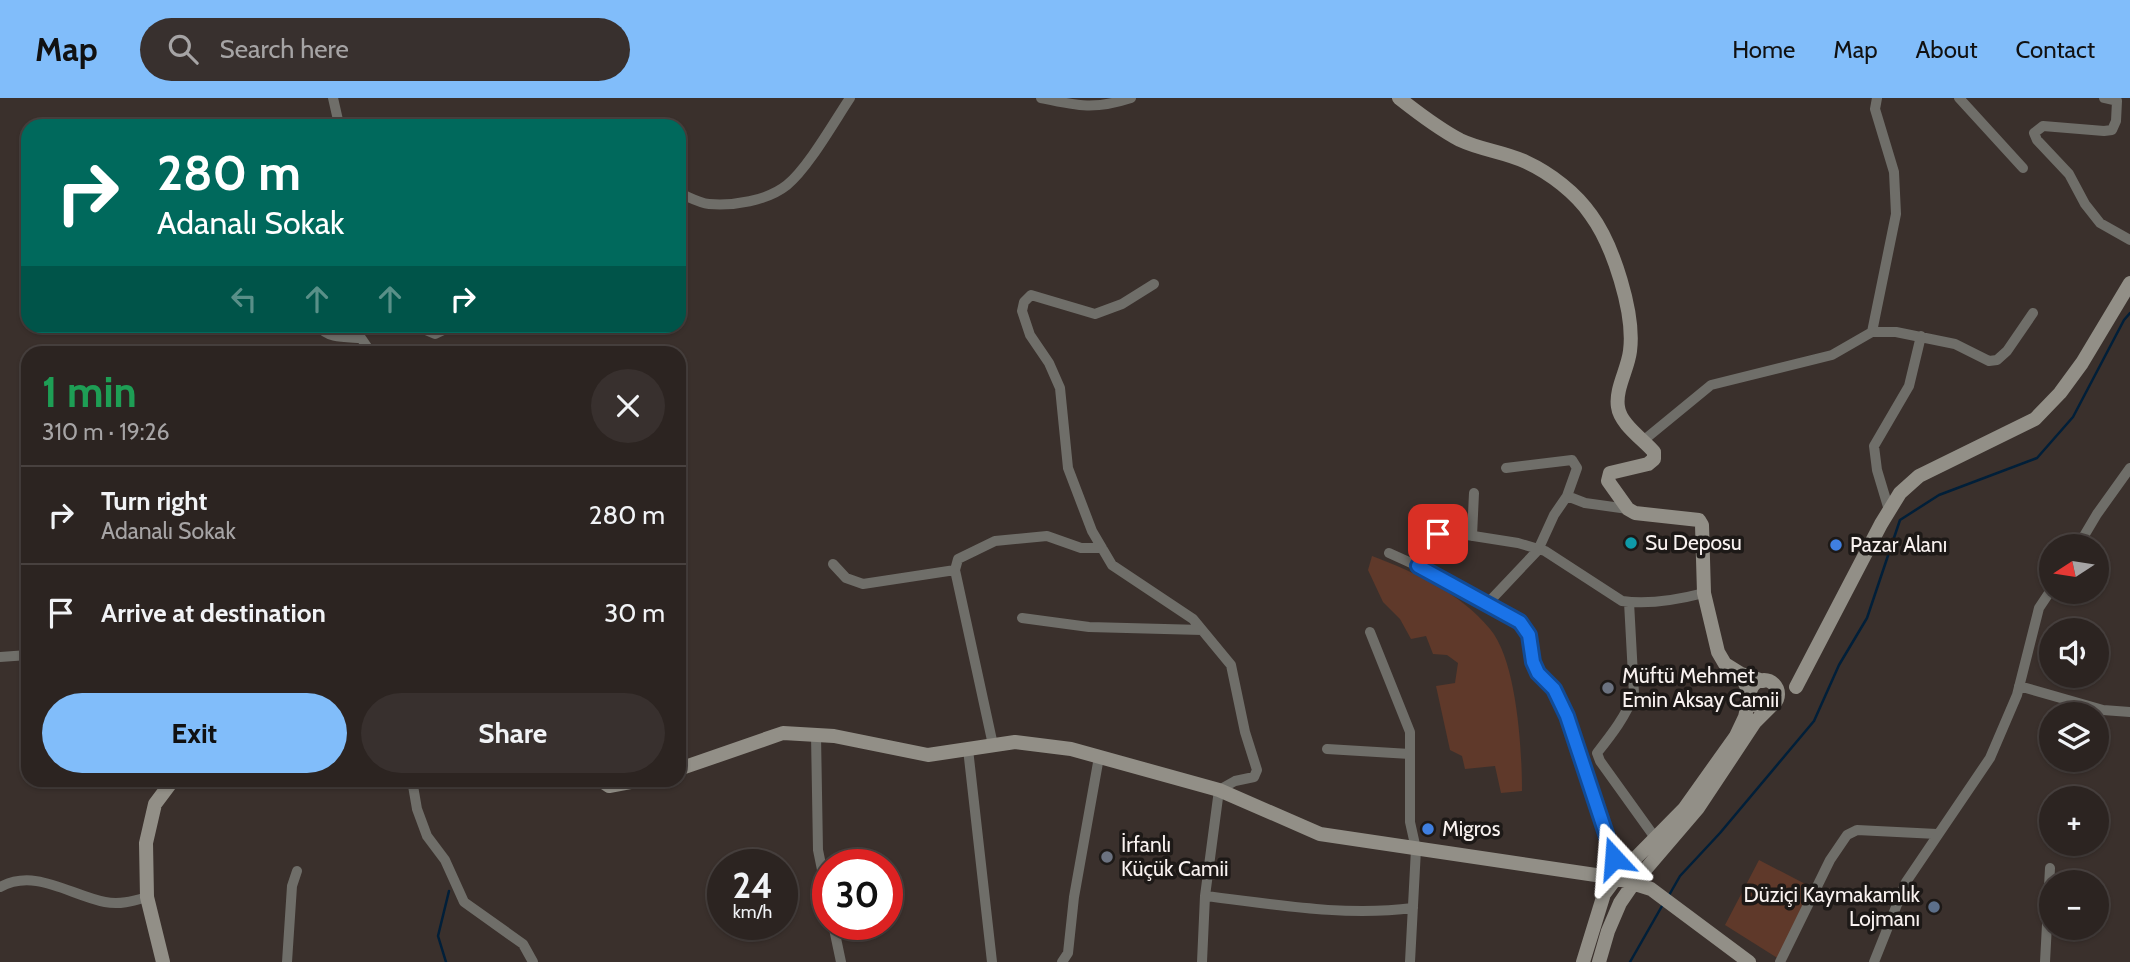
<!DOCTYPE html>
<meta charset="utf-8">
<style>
:root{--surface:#2c2421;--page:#38302e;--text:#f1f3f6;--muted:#a6a4a5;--line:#48413f;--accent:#81bdfa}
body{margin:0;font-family:Cabin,sans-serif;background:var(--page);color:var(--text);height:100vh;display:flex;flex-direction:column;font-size:26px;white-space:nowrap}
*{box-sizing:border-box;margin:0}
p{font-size:23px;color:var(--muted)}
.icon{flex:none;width:38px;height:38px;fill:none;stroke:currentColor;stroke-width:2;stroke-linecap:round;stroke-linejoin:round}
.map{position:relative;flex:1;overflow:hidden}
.panel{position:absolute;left:21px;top:248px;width:665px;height:441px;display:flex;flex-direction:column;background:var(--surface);border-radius:21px;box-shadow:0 2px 5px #0004,0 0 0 2px var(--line)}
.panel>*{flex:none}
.guide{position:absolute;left:21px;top:21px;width:665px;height:214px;border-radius:21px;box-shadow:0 2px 5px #0004,0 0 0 2px var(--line);background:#00695c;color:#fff;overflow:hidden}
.needle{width:46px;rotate:258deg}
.buttons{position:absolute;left:2039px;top:436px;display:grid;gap:14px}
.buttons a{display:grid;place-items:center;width:70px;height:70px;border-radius:50%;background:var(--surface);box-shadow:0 2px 5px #0004,0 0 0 2px var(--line);font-size:35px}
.speed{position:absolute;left:707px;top:751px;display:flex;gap:14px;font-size:35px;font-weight:700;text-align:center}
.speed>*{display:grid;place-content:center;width:91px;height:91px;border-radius:50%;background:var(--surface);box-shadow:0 2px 5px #0004,0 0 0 2px var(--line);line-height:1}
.speed small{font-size:18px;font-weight:400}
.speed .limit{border:10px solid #d22;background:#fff;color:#111}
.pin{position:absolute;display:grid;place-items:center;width:60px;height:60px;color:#fff;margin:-30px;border-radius:14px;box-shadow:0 4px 10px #0006}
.me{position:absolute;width:77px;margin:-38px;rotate:341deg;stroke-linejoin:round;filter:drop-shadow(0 0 5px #0008)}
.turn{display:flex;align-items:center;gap:24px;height:147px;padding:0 21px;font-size:32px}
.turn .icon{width:91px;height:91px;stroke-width:2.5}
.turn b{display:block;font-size:49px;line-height:60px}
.lanes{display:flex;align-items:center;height:66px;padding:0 21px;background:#0003;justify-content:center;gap:35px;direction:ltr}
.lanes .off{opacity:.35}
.round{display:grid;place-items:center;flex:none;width:74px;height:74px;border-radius:37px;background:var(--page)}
.summary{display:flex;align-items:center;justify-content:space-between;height:119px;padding:0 21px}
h1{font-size:42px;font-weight:800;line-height:52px;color:#1e9e55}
.primary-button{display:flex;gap:14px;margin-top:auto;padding:14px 21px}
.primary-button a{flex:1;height:80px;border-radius:42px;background:var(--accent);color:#111;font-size:28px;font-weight:800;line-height:80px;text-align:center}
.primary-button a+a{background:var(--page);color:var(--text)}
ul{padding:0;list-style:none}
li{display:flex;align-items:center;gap:21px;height:98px;padding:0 21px;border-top:2px solid var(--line)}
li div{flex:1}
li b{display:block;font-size:26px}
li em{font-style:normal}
header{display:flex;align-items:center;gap:42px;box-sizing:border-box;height:98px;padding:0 35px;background:var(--accent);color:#111}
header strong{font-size:33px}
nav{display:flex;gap:38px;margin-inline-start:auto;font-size:24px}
.search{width:490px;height:63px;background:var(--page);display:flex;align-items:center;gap:18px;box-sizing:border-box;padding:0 24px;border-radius:38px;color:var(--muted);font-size:26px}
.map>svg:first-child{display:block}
.green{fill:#5f392a}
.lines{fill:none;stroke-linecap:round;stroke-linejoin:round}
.stream{stroke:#011f39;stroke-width:2.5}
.street{stroke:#6f6e69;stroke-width:10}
.secondary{stroke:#928f87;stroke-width:14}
.route-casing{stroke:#114b97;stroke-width:18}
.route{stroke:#1a73e8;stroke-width:12}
.culture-dot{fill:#0f9aa8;stroke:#1d1917;stroke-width:2.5}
.shop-dot{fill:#3f7fe0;stroke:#1d1917;stroke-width:2.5}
.worship-dot{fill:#6b7280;stroke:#1d1917;stroke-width:2.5}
.service-dot{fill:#5c6f8a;stroke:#1d1917;stroke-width:2.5}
.labels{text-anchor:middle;stroke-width:7;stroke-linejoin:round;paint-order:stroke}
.poi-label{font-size:21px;fill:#f9f2f0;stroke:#1d1917;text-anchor:start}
</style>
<header>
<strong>Map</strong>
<div class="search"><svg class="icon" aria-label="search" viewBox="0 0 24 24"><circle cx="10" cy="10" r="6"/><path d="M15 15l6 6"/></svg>Search here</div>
<nav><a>Home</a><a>Map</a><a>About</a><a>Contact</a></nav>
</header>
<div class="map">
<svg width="2130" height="864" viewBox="0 0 2130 864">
<rect width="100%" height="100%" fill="#3a302c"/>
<!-- green -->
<path class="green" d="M1372 458C1414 474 1461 495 1490 531 1517 563 1522 652 1522 693L1501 695 1495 668 1465 671 1462 658 1450 652 1436 588 1455 585 1458 565 1447 557 1433 556 1426 538 1411 541 1400 521 1383 504 1368 472Z
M1759 762 1811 789 1779 861 1725 827Z"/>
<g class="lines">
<!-- stream -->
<path class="stream" d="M1668 799 1680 778 1720 735 1814 623 1839 567 1867 520 1900 422 1939 397 2037 360 2073 319 2124 222 2130 215
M446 864 438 838 449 793
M1630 864 1662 808"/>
<!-- street -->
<path class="street" d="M333 0 338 22 342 28
M1041 0C1078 8 1094 12 1131 0
M1959 0 2023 70
M2104 0 2117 3 2116 23 2112 32 2104 33 2043 28 2034 35 2037 42 2069 76 2085 106 2100 125 2130 142
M679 95C689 99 699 105 709 106 733 108 767 103 787 87 808 70 834 24 850 0
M1154 186 1122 206 1095 216 1031 197 1024 204 1022 213 1030 237 1049 265 1060 290 1068 370 1092 433 1112 467 1193 521 1231 567 1245 634 1257 672 1254 679 1235 683 1219 692 1205 798 1202 864
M319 228C327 241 347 239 361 240L372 256
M416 228 435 236 452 228
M1872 234 1896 116 1894 74 1875 11 1877 0
M1644 342 1711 287 1832 257 1872 234H1896L1955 246 1989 263 1997 262 2007 253 2033 215
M1506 370 1572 362 1577 370 1567 398
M1889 412 1877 372 1874 348 1909 288 1921 238
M1472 438 1474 395
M2078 448 2097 416 2130 370
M1389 455 1431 474 1520 524 1529 537 1533 564 1538 575 1554 591 1567 619 1614 760 1616 780
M833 466 846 480 863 486 955 472
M1417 468 1439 436 1448 434 1518 445 1545 453 1622 503C1649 507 1677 502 1704 495
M1629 504 1634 596C1626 618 1612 636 1597 655L1600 663 1656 741
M1487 506 1538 452 1554 417 1567 398 1585 405 1628 411
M1022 520 1089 529 1202 532
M1370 534 1410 634V724L1416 751 1410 864
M0 559 28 557
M2019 588 2103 612 2130 614
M816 637 818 752 828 801
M993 647 955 472 958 461 995 443 1047 438 1081 450H1102
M968 651 992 864
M1327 651 1410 656
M412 682 417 711 427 738 445 762 464 804 523 846 533 864
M0 789C35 770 70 797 105 804 120 807 133 803 147 799
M1205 798C1274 806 1343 819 1413 810
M833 826 841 864
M287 864 292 788 297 773
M1062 864 1068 855 1074 799 1099 659
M1780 864 1830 762 1847 737 1857 732 1937 736
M1874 864 1906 784 1990 660 2017 597 2039 510 2051 492
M2045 864 2050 770"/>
<!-- secondary -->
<path class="secondary" d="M1399 0C1418 15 1439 31 1460 42 1481 52 1505 54 1526 64 1550 75 1576 95 1591 117 1613 147 1635 215 1630 253 1628 271 1615 291 1618 309 1620 326 1644 342 1654 354V361L1648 366 1610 375 1608 383 1628 411 1635 415 1699 422 1702 427 1704 495 1718 554 1725 566 1741 576
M1750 596a14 14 0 1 1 28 0a14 14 0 1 1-28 0Z
M1796 589 1881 426 1900 395 1919 378 2035 321 2060 295 2082 265 2130 185
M679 671 783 635 834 638 928 657 1015 644 1071 651 1219 692 1320 736 1616 780 1651 791 1749 864
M600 682 609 688 641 682
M163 864 147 799 146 745 155 706 173 682
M1583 864 1604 796 1616 780 1684 711 1736 638 1745 619 1750 597 1741 576 1763 583
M1599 864 1608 833 1620 805 1633 786 1698 710 1755 624 1770 609"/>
</g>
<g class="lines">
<!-- route casing -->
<g class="route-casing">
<path id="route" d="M1438 436 1418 468 1520 524 1529 537 1533 564 1538 575 1554 591 1567 618 1614 760"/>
</g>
<!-- route -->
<use href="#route" class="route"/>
</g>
<!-- markers -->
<circle class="culture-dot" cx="1631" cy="445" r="7"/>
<g class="shop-dot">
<circle cx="1836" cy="447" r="7"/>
<circle cx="1428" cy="731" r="7"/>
</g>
<g class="worship-dot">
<circle cx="1608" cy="590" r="7"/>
<circle cx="1107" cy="759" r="7"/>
</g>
<circle class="service-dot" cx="1934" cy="809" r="7"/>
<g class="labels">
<!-- poi labels -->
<g class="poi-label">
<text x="1645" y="452">Su Deposu</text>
<text x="1850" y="454">Pazar Alanı</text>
<text x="1622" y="585">Müftü Mehmet<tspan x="1622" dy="24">Emin Aksay Camii</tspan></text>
<text x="1442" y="738">Migros</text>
<text x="1121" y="754">İrfanlı<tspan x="1121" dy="24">Küçük Camii</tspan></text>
<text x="1920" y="804" text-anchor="end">Düziçi Kaymakamlık<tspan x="1920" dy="24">Lojmanı</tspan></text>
</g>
</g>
</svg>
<div class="buttons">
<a><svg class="needle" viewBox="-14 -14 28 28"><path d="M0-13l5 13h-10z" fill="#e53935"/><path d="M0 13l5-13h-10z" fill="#a6a4a5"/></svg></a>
<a><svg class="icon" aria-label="sound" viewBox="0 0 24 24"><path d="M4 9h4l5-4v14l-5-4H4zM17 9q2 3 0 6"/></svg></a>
<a><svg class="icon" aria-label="layers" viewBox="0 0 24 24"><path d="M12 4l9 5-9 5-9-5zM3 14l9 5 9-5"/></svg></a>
<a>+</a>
<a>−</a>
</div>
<div class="speed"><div>24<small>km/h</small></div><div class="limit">30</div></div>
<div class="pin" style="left:1438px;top:436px;background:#d93025"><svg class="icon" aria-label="arrive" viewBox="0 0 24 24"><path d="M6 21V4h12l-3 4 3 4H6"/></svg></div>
<svg class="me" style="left:1614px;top:760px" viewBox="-20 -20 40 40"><path d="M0-17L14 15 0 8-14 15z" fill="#1a73e8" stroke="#fff" stroke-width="4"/></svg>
<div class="guide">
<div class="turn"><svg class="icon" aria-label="right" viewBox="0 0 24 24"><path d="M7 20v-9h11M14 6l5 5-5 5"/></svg><div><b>280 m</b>Adanalı Sokak</div></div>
<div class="lanes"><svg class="icon off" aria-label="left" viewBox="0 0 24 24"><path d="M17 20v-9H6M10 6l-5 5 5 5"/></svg><svg class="icon off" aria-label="ahead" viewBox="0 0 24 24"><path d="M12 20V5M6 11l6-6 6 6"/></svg><svg class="icon off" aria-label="ahead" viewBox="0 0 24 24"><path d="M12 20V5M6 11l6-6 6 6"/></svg><svg class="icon" aria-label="right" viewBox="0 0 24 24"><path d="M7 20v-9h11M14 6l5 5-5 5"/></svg></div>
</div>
<section class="panel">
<div class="summary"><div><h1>1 min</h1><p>310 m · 19:26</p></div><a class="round"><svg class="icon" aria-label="close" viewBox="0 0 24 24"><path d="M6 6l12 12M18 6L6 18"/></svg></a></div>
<ul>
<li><svg class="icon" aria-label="right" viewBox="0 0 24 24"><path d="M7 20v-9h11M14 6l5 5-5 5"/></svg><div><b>Turn right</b><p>Adanalı Sokak</p></div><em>280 m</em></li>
<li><svg class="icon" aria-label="arrive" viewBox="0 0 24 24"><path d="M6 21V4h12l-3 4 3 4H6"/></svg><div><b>Arrive at destination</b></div><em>30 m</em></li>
</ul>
<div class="primary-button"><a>Exit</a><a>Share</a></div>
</section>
</div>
